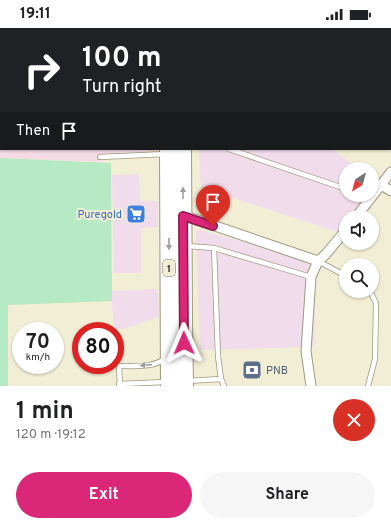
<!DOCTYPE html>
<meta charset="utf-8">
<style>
:root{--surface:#fff;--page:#f6f6f6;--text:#202124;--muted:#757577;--accent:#db2777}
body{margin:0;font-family:Overpass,sans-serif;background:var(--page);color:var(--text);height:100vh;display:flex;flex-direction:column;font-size:15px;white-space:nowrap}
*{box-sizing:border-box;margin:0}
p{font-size:13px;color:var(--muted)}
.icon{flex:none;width:22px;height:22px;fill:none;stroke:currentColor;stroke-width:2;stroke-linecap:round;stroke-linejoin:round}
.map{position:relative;height:358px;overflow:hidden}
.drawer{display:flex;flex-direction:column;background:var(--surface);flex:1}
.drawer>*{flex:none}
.top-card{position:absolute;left:0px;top:0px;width:391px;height:122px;box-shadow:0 1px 3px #0004;background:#202124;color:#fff;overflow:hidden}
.needle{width:26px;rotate:216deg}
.buttons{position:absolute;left:339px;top:134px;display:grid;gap:8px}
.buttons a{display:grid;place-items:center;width:40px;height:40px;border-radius:50%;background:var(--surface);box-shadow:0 1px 3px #0004;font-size:20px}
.speed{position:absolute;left:12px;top:294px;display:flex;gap:8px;font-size:20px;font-weight:700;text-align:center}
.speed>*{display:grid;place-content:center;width:52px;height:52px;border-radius:50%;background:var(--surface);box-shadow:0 1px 3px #0004;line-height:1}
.speed small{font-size:10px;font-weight:400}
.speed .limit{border:6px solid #d22;background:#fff;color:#111}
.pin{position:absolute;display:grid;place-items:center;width:34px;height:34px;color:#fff;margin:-41px -17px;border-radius:50% 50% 50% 0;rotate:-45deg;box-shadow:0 0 4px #0007}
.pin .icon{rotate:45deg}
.me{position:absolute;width:44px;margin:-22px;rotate:359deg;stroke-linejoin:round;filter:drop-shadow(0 0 3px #0008)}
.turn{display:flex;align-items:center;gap:14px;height:84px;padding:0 16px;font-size:18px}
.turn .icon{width:52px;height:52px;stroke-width:2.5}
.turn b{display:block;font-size:28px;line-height:34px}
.then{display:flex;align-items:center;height:38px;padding:0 16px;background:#0003;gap:8px;font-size:15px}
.round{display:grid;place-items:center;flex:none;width:42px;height:42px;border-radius:21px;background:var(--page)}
.head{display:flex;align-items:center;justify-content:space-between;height:68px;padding:0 16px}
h1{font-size:24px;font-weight:700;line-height:30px}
.cta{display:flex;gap:8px;margin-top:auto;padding:8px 16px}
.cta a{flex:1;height:46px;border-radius:24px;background:var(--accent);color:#fff;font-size:16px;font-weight:700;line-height:46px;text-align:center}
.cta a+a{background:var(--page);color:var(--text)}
.status{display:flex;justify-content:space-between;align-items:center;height:28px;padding:0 20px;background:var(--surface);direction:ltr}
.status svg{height:11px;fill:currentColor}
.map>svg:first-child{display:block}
.commercial{fill:#f0dceb}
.industrial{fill:#f4dbe4}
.green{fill:#b6eac4}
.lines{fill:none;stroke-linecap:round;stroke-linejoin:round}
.lane-casing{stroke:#9e9982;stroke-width:6}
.street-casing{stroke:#9e9982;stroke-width:11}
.secondary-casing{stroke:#9e9982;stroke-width:14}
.highway-casing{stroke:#9e9982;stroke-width:18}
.lane{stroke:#fff;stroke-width:4.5}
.street{stroke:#fff;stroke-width:9}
.secondary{stroke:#fff;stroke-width:12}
.highway{stroke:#fff;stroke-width:16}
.oneway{fill:#a09f9b}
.route-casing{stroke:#8e194d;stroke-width:10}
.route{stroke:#db2777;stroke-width:7}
.labels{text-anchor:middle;stroke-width:4;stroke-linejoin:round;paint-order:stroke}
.shield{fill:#f2eed5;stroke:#676557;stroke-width:1}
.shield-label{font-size:10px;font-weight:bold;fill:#2c2a21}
.shop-label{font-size:11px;fill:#366cbe;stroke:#f2eed5;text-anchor:end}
.service-label{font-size:11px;fill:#4e5e75;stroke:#f2eed5;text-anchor:start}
</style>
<div class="status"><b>19:11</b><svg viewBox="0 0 49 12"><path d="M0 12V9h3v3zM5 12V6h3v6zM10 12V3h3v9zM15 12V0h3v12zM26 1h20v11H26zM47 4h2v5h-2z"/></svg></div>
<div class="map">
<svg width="391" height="358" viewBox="0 0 391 358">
<rect width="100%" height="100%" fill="#f2eed5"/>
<!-- commercial -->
<path class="commercial" d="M199 121H332L360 141H346V167H370L353 189H346V198L340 205 201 159Z
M139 146 140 173H158V199L141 200V245H114L112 147Z
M196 201 316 234 314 319 200 322Z
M158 261 159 289 123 301 114 300 111 263Z"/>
<!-- industrial -->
<path class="industrial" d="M0 0H152L1 1V121H155V123L100 126 103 134 0 130Z"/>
<!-- green -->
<path class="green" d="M0 130 111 135 112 273 8 277V358H0Z"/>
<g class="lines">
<!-- lane casing -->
<g class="lane-casing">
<path id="lane" d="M229 121 346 161
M100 129 166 126
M187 218 214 220 218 328 221 351 224 358
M214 220 311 249
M318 233 346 248
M187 353 221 351
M119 356 165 354
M120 358 119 338C135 338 153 340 166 330
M368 358 375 331 376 275 370 263"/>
</g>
<!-- street casing -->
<g class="street-casing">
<path id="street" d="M390 92H391
M381 157 391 163
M183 187 318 233 326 226 346 202
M356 189 391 144
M311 358 306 323 311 249 318 233"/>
</g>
<!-- secondary casing -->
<g class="secondary-casing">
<path id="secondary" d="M365 0 367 1
M390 17 391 18"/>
</g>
<!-- highway casing -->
<g class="highway-casing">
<path id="highway" d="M166 0V1
M183 1V0
M168 121 169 358
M183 121 184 292 185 358"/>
</g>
<!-- lane -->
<use href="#lane" class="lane"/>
<!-- street -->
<use href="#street" class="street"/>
<!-- secondary -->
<use href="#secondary" class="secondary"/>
<!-- highway -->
<use href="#highway" class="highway"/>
</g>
<!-- one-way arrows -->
<defs><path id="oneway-solid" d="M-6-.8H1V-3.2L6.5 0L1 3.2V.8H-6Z"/></defs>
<g class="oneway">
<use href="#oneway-solid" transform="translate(183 165) rotate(-90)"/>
<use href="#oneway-solid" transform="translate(169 216) rotate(90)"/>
<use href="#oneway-solid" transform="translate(146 337) rotate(176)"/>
</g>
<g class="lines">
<!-- route casing -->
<g class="route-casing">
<path id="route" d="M184 315 183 188 213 198"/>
</g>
<!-- route -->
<use href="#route" class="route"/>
</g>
<!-- icons -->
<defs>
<g id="supermarket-square" transform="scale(1)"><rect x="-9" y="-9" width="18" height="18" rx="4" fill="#3f7fe0" stroke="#f2eed5"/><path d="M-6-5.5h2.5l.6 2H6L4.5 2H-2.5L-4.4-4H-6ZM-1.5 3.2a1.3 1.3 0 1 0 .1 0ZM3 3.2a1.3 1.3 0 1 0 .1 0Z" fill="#fff"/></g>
<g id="bank-square" transform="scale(1)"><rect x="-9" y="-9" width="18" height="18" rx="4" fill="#5c6f8a" stroke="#f2eed5"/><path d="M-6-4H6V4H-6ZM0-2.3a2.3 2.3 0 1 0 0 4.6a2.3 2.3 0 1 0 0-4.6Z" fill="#fff"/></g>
</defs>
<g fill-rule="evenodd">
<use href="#supermarket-square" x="136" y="186"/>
<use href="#bank-square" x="252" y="342"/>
</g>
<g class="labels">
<!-- shield labels -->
<rect class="shield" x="163" y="232" width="12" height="16" rx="3"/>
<g class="shield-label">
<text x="169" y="244">1</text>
</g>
<!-- shop labels -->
<g class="shop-label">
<text x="122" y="190">Puregold</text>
</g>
<!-- service labels -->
<g class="service-label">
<text x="266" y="346">PNB</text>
</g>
</g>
</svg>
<div class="buttons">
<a><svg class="needle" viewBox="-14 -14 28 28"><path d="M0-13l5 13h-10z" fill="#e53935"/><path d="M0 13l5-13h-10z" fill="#757577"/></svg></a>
<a><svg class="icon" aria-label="sound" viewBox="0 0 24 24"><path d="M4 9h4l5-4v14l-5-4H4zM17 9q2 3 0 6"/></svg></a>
<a><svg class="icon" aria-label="search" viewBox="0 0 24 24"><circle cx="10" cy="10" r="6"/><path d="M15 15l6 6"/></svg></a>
</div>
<div class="speed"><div>70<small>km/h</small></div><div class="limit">80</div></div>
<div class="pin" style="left:213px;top:198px;background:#d93025"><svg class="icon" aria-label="arrive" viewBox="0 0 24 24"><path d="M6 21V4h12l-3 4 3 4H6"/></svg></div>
<svg class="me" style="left:184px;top:315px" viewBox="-20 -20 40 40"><path d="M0-17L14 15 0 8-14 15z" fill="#db2777" stroke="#fff" stroke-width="4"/></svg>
<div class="top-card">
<div class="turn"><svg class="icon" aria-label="right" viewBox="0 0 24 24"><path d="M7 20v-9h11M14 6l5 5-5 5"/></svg><div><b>100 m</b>Turn right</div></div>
<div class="then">Then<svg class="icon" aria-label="arrive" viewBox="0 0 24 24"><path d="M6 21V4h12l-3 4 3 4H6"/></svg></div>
</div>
</div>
<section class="drawer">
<div class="head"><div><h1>1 min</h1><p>120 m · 19:12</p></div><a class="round" style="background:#d93025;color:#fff"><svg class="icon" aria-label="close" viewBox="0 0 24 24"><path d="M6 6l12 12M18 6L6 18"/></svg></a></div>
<div class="cta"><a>Exit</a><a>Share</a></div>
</section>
